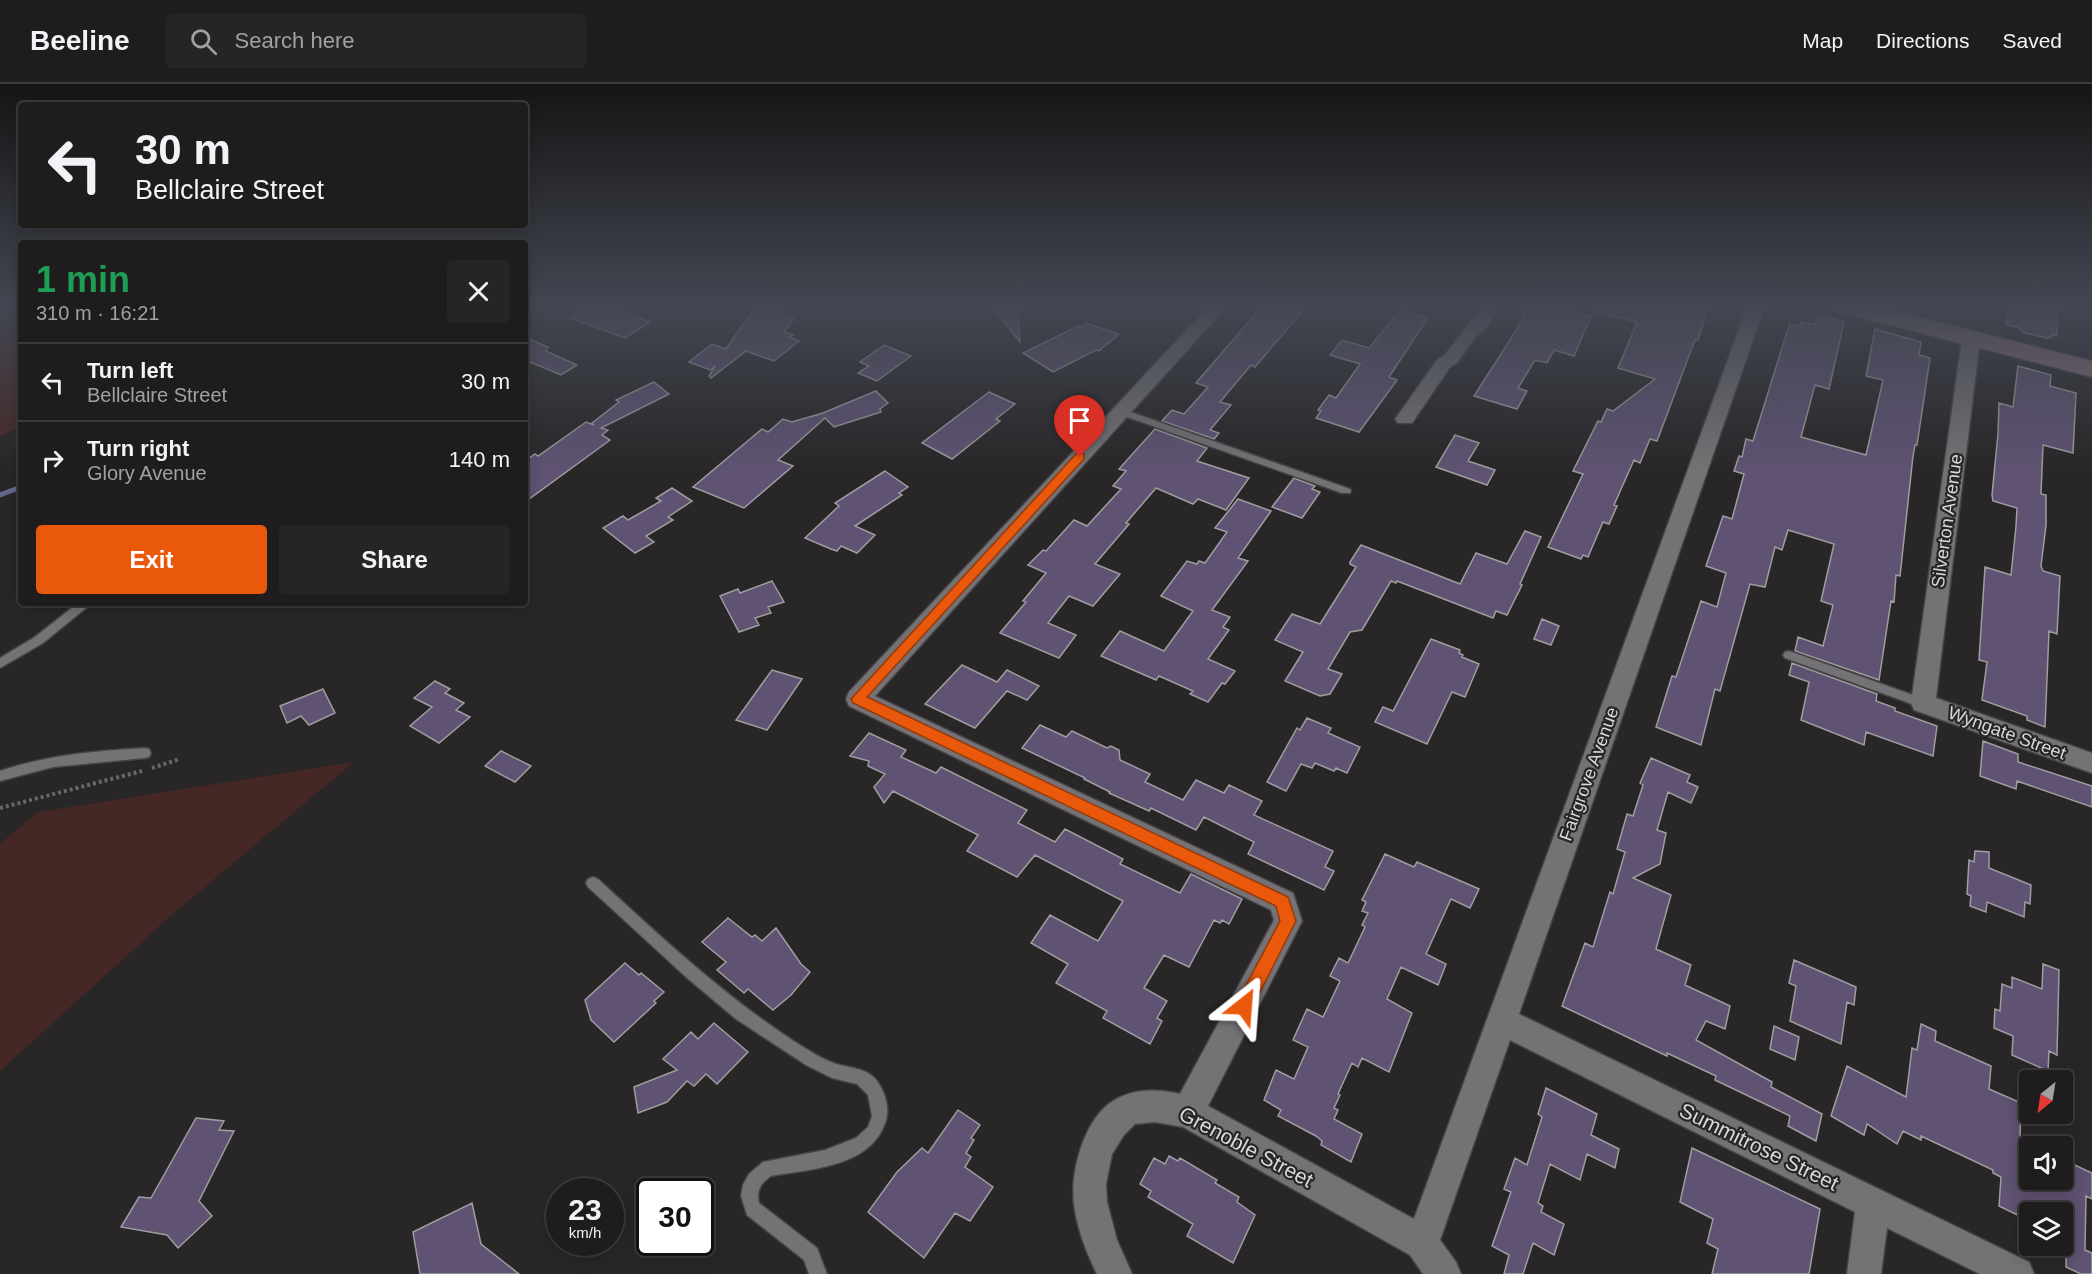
<!DOCTYPE html>
<meta charset="utf-8">
<style>
:root{--surface:#1e1c1d;--page:#262526;--text:#f1f3f6;--muted:#a1a1a4;--line:#3c3a3b;--accent:#ea580c}
body{margin:0;font-family:Arial,sans-serif;background:var(--page);color:var(--text);height:100vh;display:flex;flex-direction:column;font-size:22px;white-space:nowrap}
*{box-sizing:border-box;margin:0}
p{font-size:20px;color:var(--muted)}
.icon{flex:none;width:33px;height:33px;fill:none;stroke:currentColor;stroke-width:2;stroke-linecap:round;stroke-linejoin:round}
.map{position:relative;flex:1;overflow:hidden}
.details{position:absolute;left:18px;top:156px;width:510px;height:366px;display:flex;flex-direction:column;background:var(--surface);border-radius:6px;box-shadow:0 3px 15px #0003,0 0 0 2px var(--line)}
.details>*{flex:none}
.top-card{position:absolute;left:18px;top:18px;width:510px;height:126px;border-radius:6px;box-shadow:0 3px 15px #0003,0 0 0 2px var(--line);background:#1e1c1d;color:var(--text);overflow:hidden}
.needle{width:39px;rotate:210deg}
.tools{position:absolute;left:2019px;top:986px;display:grid;gap:12px}
.tools a{display:grid;place-items:center;width:54px;height:54px;border-radius:6px;background:var(--surface);box-shadow:0 3px 15px #0003,0 0 0 2px var(--line);font-size:30px}
.speed{position:absolute;left:546px;top:1094px;display:flex;gap:12px;font-size:30px;font-weight:700;text-align:center}
.speed>*{display:grid;place-content:center;width:78px;height:78px;border-radius:50%;background:var(--surface);box-shadow:0 3px 15px #0003,0 0 0 2px var(--line);line-height:1}
.speed small{font-size:15px;font-weight:400}
.speed .limit{border:3px solid #111;border-radius:9px;background:#fff;color:#111}
.pin{position:absolute;display:grid;place-items:center;width:51px;height:51px;color:#fff;margin:-62px -26px;border-radius:50% 50% 50% 0;rotate:-45deg;box-shadow:0 0 6px #0007}
.pin .icon{rotate:45deg}
.me{position:absolute;width:66px;margin:-33px;rotate:28deg;stroke-linejoin:round;filter:drop-shadow(0 0 4px #0008)}
.turn{display:flex;align-items:center;gap:21px;height:126px;padding:0 18px;font-size:27px}
.turn .icon{width:78px;height:78px;stroke-width:2.5}
.turn b{display:block;font-size:42px;line-height:51px}
.round{display:grid;place-items:center;flex:none;width:63px;height:63px;border-radius:6px;background:var(--page)}
.overview{display:flex;align-items:center;justify-content:space-between;height:102px;padding:0 18px}
h1{font-size:36px;font-weight:600;line-height:45px;color:#1e9e55}
.action{display:flex;gap:12px;margin-top:auto;padding:12px 18px}
.action a{flex:1;height:69px;border-radius:6px;background:var(--accent);color:#fff;font-size:24px;font-weight:600;line-height:69px;text-align:center}
.action a+a{background:var(--page);color:var(--text)}
ul{padding:0;list-style:none}
li{display:flex;align-items:center;gap:18px;height:78px;padding:0 18px;border-top:2px solid var(--line)}
li div{flex:1}
li b{display:block;font-size:22px}
li em{font-style:normal}
header{display:flex;align-items:center;gap:36px;box-sizing:border-box;height:84px;padding:0 30px;background:var(--surface);border-bottom:2px solid var(--line)}
header strong{font-size:28px}
nav{display:flex;gap:33px;margin-inline-start:auto;font-size:21px}
.search{width:420px;height:54px;background:var(--page);display:flex;align-items:center;gap:15px;box-sizing:border-box;padding:0 21px;border-radius:6px;color:var(--muted);font-size:22px}
.map>svg:first-child{display:block}
.green{fill:#452826}
.lines{fill:none;stroke-linecap:round;stroke-linejoin:round}
.stream{stroke:#63698b;stroke-width:5}
.building{fill:#5f5272;stroke:#9e9d9f;stroke-width:1.5}
.lane-casing{stroke:#454345;stroke-width:3}
.street-casing{stroke:#454345;stroke-width:3}
.secondary-casing{stroke:#454345;stroke-width:3}
.path{stroke:#696769;stroke-width:4;stroke-dasharray:3 3;stroke-linecap:butt}
.lane{fill:#747274;fill-rule:evenodd}
.street{fill:#747274;fill-rule:evenodd}
.secondary{fill:#8e6e7b;fill-rule:evenodd}
.route{fill:#ea580c;stroke:#983908;stroke-width:1.5}
.labels{text-anchor:middle;stroke-width:4.5;stroke-linejoin:round;paint-order:stroke}
.street-label{font-size:18px;fill:#dad8da;stroke:#282627}
.near-street-label{font-size:21px;fill:#dad8da;stroke:#282627}
</style>
<header>
<strong>Beeline</strong>
<div class="search"><svg class="icon" aria-label="search" viewBox="0 0 24 24"><circle cx="10" cy="10" r="6"/><path d="M15 15l6 6"/></svg>Search here</div>
<nav><a>Map</a><a>Directions</a><a>Saved</a></nav>
</header>
<div class="map">
<svg width="2092" height="1190" viewBox="0 0 2092 1190">
<rect width="100%" height="100%" fill="#282627"/>
<!-- green -->
<path class="green" d="M0 221H21V342L0 352Z
M354 678 175 828 0 987V760L38 728Z"/>
<g class="lines">
<!-- stream -->
<path class="stream" d="M0 411 21 403"/>
</g>
<!-- building -->
<path class="building" d="M589 221H603L650 238 625 254 570 234Z
M991 221H1017L1020 258Z
M1263 221H1308L1255 283 1251 281 1220 318 1231 321 1210 346 1219 349 1214 355 1162 337 1172 326 1184 330 1208 303 1196 299Z
M1529 221H1561L1559 224 1591 232 1574 272 1554 266 1547 279 1535 276 1518 304 1527 307 1517 325 1474 312 1517 245Z
M1596 221H1709L1698 256H1695L1657 357 1650 355 1640 379 1634 376 1614 421 1617 422 1609 440 1603 438 1588 473 1583 471 1581 475 1548 463 1583 390 1573 387 1598 337 1601 338 1607 325 1613 327 1655 295 1618 284 1637 238 1595 228Z
M2008 221H2037L2058 226 2057 252 2052 250V253L2047 254 2022 248 2020 244 2007 241Z
M761 223 781 225 778 230 794 234 784 248 793 251 789 253 799 257 774 277 746 267 711 294 709 292 715 282 710 286 689 278 712 260 726 265 748 233Z
M1400 226 1428 234 1389 293 1397 296 1359 348 1316 334 1321 327 1318 326 1329 311 1336 314 1360 280 1330 271 1342 256 1369 264Z
M1818 231 1844 238 1829 305 1815 301 1801 353 1866 371 1883 296 1866 292 1875 245 1921 258 1919 271 1930 274 1917 361H1915L1913 372 1900 492 1896 491 1894 518 1891 517 1879 596 1795 567 1798 553 1823 562 1833 521 1821 517 1834 460 1788 446 1782 466 1775 463 1765 503 1750 500 1720 607 1715 605 1701 661 1656 643 1672 592 1676 593 1701 517 1717 523 1726 489 1706 482 1723 432 1732 435 1744 390 1734 387 1739 372 1742 373 1746 355 1753 357 1786 251 1790 240 1800 242 1801 238 1815 241Z
M1086 239 1119 250 1099 267 1096 266 1053 288 1023 269 1078 242 1081 243Z
M525 253 548 263 546 267 577 281 561 291 525 276Z
M884 261 911 272 877 297 858 289 869 282 860 278Z
M2018 282 2051 291 2050 302 2076 309 2073 369 2043 361 2041 410 2046 411V441L2041 482 2043 487 2060 492 2057 550 2049 547 2045 643 2027 636V632L1982 616 1987 578 1979 576 1985 483 2011 491 2016 442 2017 424 1993 417 1992 411 1998 350 1999 319 2013 323Z
M654 298 669 310 601 344 608 346 602 351 610 356 525 418V377L535 370 538 372 586 338 594 341 592 339 619 318 616 316Z
M876 307 888 319 880 325 881 328 834 343 825 334 778 376 793 382 744 424 693 403 762 345 768 348 783 335 792 338 823 329Z
M989 308 1015 320 996 335 1000 337 952 375 922 359Z
M1155 345 1207 364 1197 377 1249 394 1226 426 1198 415 1193 420 1156 404 1126 439 1129 440 1095 480 1120 490 1093 522 1069 512 1048 539 1076 551 1059 574 1000 549 1026 518 1023 517 1046 489 1028 481 1043 466 1046 467 1074 436 1087 442 1121 405 1113 402 1126 387 1119 385Z
M1455 351 1479 359 1468 377 1495 386 1487 401 1436 383Z
M885 387 908 403 899 409 902 411 855 442 875 451 857 469 841 462 837 467 831 465 805 454 839 422 835 419Z
M1294 394 1315 402 1312 405 1320 408 1302 434 1272 423Z
M672 404 692 417 668 433 673 436 646 452 654 458 635 469 603 444 623 432 628 436 661 417 656 414Z
M1238 415 1271 427 1238 474 1248 477 1212 526 1230 533 1223 543 1229 546 1208 575 1235 587 1225 600 1222 599 1208 618 1190 610 1193 607 1159 592 1156 596 1101 572 1120 547 1164 567 1193 527 1161 512 1187 477 1197 480 1199 477 1205 479 1227 448 1215 444Z
M1525 447 1541 453 1520 500 1522 501 1507 531 1496 527 1493 534 1397 497 1396 499 1391 497 1362 546 1350 548 1328 585 1342 590 1330 610 1320 612 1285 597 1303 568 1275 556 1292 530 1320 540 1356 483 1350 480V478L1361 461 1460 500 1476 469 1507 480Z
M772 497 784 518 768 523 771 529 755 534 759 541 739 548 720 512 738 505 740 509Z
M1542 535 1559 542 1551 561 1534 555Z
M1431 555 1460 566 1459 569 1463 571 1462 573 1479 580 1465 613 1452 608 1427 660 1375 638 1383 623 1393 627Z
M1792 579 1877 610 1876 617 1895 624V627L1937 642 1933 672 1866 648 1864 661 1801 636 1809 598 1789 591Z
M962 581 997 598 1007 586 1039 602 1027 616 1007 607 975 644 925 620Z
M772 586 802 595 767 646 736 636Z
M435 597 450 605 445 609 464 619 456 626 470 633 439 659 410 642 432 623 414 614Z
M323 605 335 629 309 641 301 632 287 639 280 622Z
M1307 634 1331 644 1328 649 1360 663 1347 689 1336 684 1334 687 1315 679 1312 684 1301 680 1286 707 1267 698 1297 644 1300 646Z
M1040 641 1066 653 1072 647 1107 664 1111 662 1119 666 1120 676 1150 690 1145 698 1183 716 1196 696 1224 709 1229 701 1262 717 1254 731 1333 767 1325 783 1334 787 1324 806 1248 770 1254 758 1204 733 1196 746 1151 724 1149 727 1109 709 1110 708 1084 695 1085 694 1022 664Z
M869 649 906 666 901 673 936 689 941 683 1027 726 1018 739 1055 758 1065 745 1123 775 1120 780 1180 809 1191 790 1242 815 1229 840 1222 836 1220 839 1214 836 1189 883 1164 871 1144 904 1167 917 1157 934 1162 937 1150 960 1103 934 1107 927 1056 899 1068 880 1031 859 1050 831 1098 857 1123 817 1035 771 1017 793 967 767 978 751 893 707 884 719 874 703 885 690 868 682 869 677 850 672Z
M1983 657 2018 670V678L2092 702V723L2017 697 2016 705 1980 692Z
M501 667 531 682 515 698 485 682Z
M1651 674 1690 691 1687 698 1698 703 1691 719 1668 708 1657 746 1666 749 1660 780 1633 794 1671 811 1656 865 1691 881 1685 901 1730 922 1725 945 1706 937 1696 956 1772 998 1771 1003 1822 1030 1816 1057 1788 1042 1790 1032 1715 996 1716 992 1667 969V972L1562 922 1585 859 1593 863 1610 808 1613 810 1625 768 1617 765 1627 730 1633 732 1643 701 1640 699Z
M1975 767 1989 768V784L2031 801 2030 820 2025 818 2024 833 1987 818 1986 828 1970 822 1971 812 1967 810 1969 776 1974 778Z
M1385 770 1414 783 1417 778 1479 805 1470 824 1451 815 1426 870 1446 880 1438 901 1401 883 1387 915 1412 929 1389 988 1362 974 1358 983 1352 979 1338 1010 1340 1011 1334 1024 1338 1026 1334 1035 1362 1050 1351 1078 1321 1061 1322 1057 1316 1052 1278 1032 1281 1026 1264 1016 1276 986 1294 995 1308 963 1293 956 1307 925 1323 933 1340 897 1330 892 1339 874 1348 879 1365 843 1362 841 1368 829 1362 827 1366 818 1362 816Z
M728 834 752 853 755 851 762 857 776 844 801 880 810 888 791 911 773 926 748 905 744 909 717 886 726 878 702 858Z
M1794 876 1856 903 1854 921 1847 918 1841 960 1790 937 1796 902 1789 899Z
M625 879 639 891 641 889 664 908 654 917 656 919 614 958 591 936 585 916Z
M2043 880 2059 886 2057 971 2049 967 2048 987 2012 971 2013 952 1994 944 1995 925 2000 927 2002 900 2012 904V893L2042 905Z
M714 939 748 968 717 1000 706 990 694 1002 687 997 667 1018 638 1029 634 1003 677 986 663 975 691 948 698 955Z
M1921 940 1936 947 1935 957 1991 982 1989 1005 2021 1019 2020 1055 2030 1060V1095H2062V1075L2092 1089V1115L2086 1112 2085 1166 2092 1169V1190H2081L2066 1183V1128H2030V1137L1999 1122 2001 1093 1993 1089V1086L1921 1052V1056L1903 1047 1897 1060 1867 1040 1864 1051 1831 1032 1847 982 1906 1013 1912 964 1917 966Z
M1774 942 1799 953 1795 976 1770 965Z
M1546 1004 1597 1030 1591 1051 1619 1065 1615 1084 1587 1070 1580 1096 1550 1080 1538 1119 1543 1122 1541 1128 1564 1140 1554 1171 1533 1159 1523 1190H1504L1509 1171 1492 1162 1511 1108 1504 1105 1515 1074 1527 1081 1542 1033 1538 1030Z
M958 1026 980 1041 971 1054 974 1056 966 1069 971 1073 965 1083 993 1103 970 1137 955 1129 924 1174 868 1128 897 1088 922 1064 928 1069Z
M196 1034 224 1037 219 1046 234 1047 199 1117 212 1132 178 1164 167 1151 121 1143 139 1113 151 1114Z
M1692 1064 1820 1125 1809 1190H1712L1718 1165 1707 1159 1713 1135 1680 1118Z
M1169 1072 1178 1077 1180 1074 1217 1096 1215 1099 1239 1113 1237 1118 1255 1131 1233 1179 1187 1152 1193 1140 1148 1113 1151 1107 1140 1100 1154 1074 1165 1080Z
M472 1119 481 1160 519 1190H420L413 1148Z"/>
<g class="lines">
<!-- lane casing -->
<g class="lane-casing">
<path id="lane" d="M1122 325 1350 405 1351 407 1350 409H1342L1119 330 1117 328Z
M78 519H92L43 559 0 584V574L35 553Z
M1789 567 1927 616 1929 619 1927 622 1923 624 1785 574 1783 571 1785 568Z
M145 664 149 665 151 669 149 673 145 674 53 683 0 697V687C47 671 95 667 145 664Z
M593 793 598 795C661 853 723 911 795 958 807 965 818 973 831 978 847 985 869 982 879 1000 886 1011 890 1027 885 1039 870 1083 811 1085 771 1092 761 1099 756 1106 759 1119L817 1164 827 1190H809L804 1176 747 1131 741 1112 743 1101 749 1090 763 1078 825 1066 856 1054 868 1043 872 1032 868 1011 857 1000 832 994 806 981 736 935 686 893 588 803 586 799 588 795Z"/>
</g>
<!-- street casing -->
<g class="street-casing">
<path id="street" d="M1210 221H1228L875 612 1293 809 1302 837 1208 1022 1414 1135 1748 221H1765L1519 930 2029 1178 2034 1190H1980L1887 1144 1881 1190H1847L1855 1128 1510 956 1440 1156 1456 1178 1461 1190H1423L1410 1171 1183 1043 1155 1038 1135 1040 1124 1051 1112 1070 1106 1100 1107 1118 1117 1156 1132 1190H1097C1086 1168 1077 1144 1074 1120 1070 1088 1084 1035 1113 1017 1134 1004 1157 1005 1180 1010L1274 836 1271 826 849 622 846 615 849 608Z
M1483 221H1500L1486 244 1476 252 1457 279 1450 283 1412 339H1398L1395 335 1438 275 1445 271Z
M1971 250 1977 251 1980 255 1936 614 2092 669V689L1914 626 1911 619 1962 255 1965 251Z"/>
</g>
<!-- secondary casing -->
<g class="secondary-casing">
<path id="secondary" d="M1828 221H1870L2092 277V293L1832 226Z"/>
</g>
<!-- path -->
<path class="path" d="M152 684 180 675
M0 724 142 687"/>
<!-- lane -->
<use href="#lane" class="lane"/>
<!-- street -->
<use href="#street" class="street"/>
<!-- secondary -->
<use href="#secondary" class="secondary"/>
</g>
<!-- sky -->
<linearGradient id="sky" x2="0" y2="1"><stop stop-color="#161515"/><stop offset="0.57" stop-color="#424752"/><stop offset="1" stop-color="#424752" stop-opacity="0"/></linearGradient>
<rect width="2092" height="388" fill="url(#sky)"/>
<!-- route -->
<path class="route" d="M1080 369 1084 370V375L867 613 1288 813 1296 837 1250 928 1244 930 1238 928 1235 922 1280 837 1276 822 853 619 851 615 1076 370Z"/>
<g class="labels">
<!-- street labels -->
<g class="street-label">
<text transform="translate(1947 437) rotate(-82)" y="6">Silverton Avenue</text>
<text transform="translate(2007 649) rotate(20)" y="6">Wyngate Street</text>
<text transform="translate(1589 690) rotate(-70)" y="6">Fairgrove Avenue</text>
</g>
<!-- near-street labels -->
<g class="near-street-label">
<text transform="translate(1246 1063) rotate(28)" y="7">Grenoble Street</text>
<text transform="translate(1759 1063) rotate(26)" y="7">Summitrose Street</text>
</g>
</g>
</svg>
<div class="tools">
<a><svg class="needle" viewBox="-14 -14 28 28"><path d="M0-13l5 13h-10z" fill="#e53935"/><path d="M0 13l5-13h-10z" fill="#a1a1a4"/></svg></a>
<a><svg class="icon" aria-label="sound" viewBox="0 0 24 24"><path d="M4 9h4l5-4v14l-5-4H4zM17 9q2 3 0 6"/></svg></a>
<a><svg class="icon" aria-label="layers" viewBox="0 0 24 24"><path d="M12 4l9 5-9 5-9-5zM3 14l9 5 9-5"/></svg></a>
</div>
<div class="speed"><div>23<small>km/h</small></div><div class="limit">30</div></div>
<div class="pin" style="left:1080px;top:373px;background:#d93025"><svg class="icon" aria-label="arrive" viewBox="0 0 24 24"><path d="M6 21V4h12l-3 4 3 4H6"/></svg></div>
<svg class="me" style="left:1244px;top:922px" viewBox="-20 -20 40 40"><path d="M0-17L14 15 0 8-14 15z" fill="#ea580c" stroke="#fff" stroke-width="4"/></svg>
<div class="top-card">
<div class="turn"><svg class="icon" aria-label="left" viewBox="0 0 24 24"><path d="M17 20v-9H6M10 6l-5 5 5 5"/></svg><div><b>30 m</b>Bellclaire Street</div></div>
</div>
<section class="details">
<div class="overview"><div><h1>1 min</h1><p>310 m · 16:21</p></div><a class="round"><svg class="icon" aria-label="close" viewBox="0 0 24 24"><path d="M6 6l12 12M18 6L6 18"/></svg></a></div>
<ul>
<li><svg class="icon" aria-label="left" viewBox="0 0 24 24"><path d="M17 20v-9H6M10 6l-5 5 5 5"/></svg><div><b>Turn left</b><p>Bellclaire Street</p></div><em>30 m</em></li>
<li><svg class="icon" aria-label="right" viewBox="0 0 24 24"><path d="M7 20v-9h11M14 6l5 5-5 5"/></svg><div><b>Turn right</b><p>Glory Avenue</p></div><em>140 m</em></li>
</ul>
<div class="action"><a>Exit</a><a>Share</a></div>
</section>
</div>
